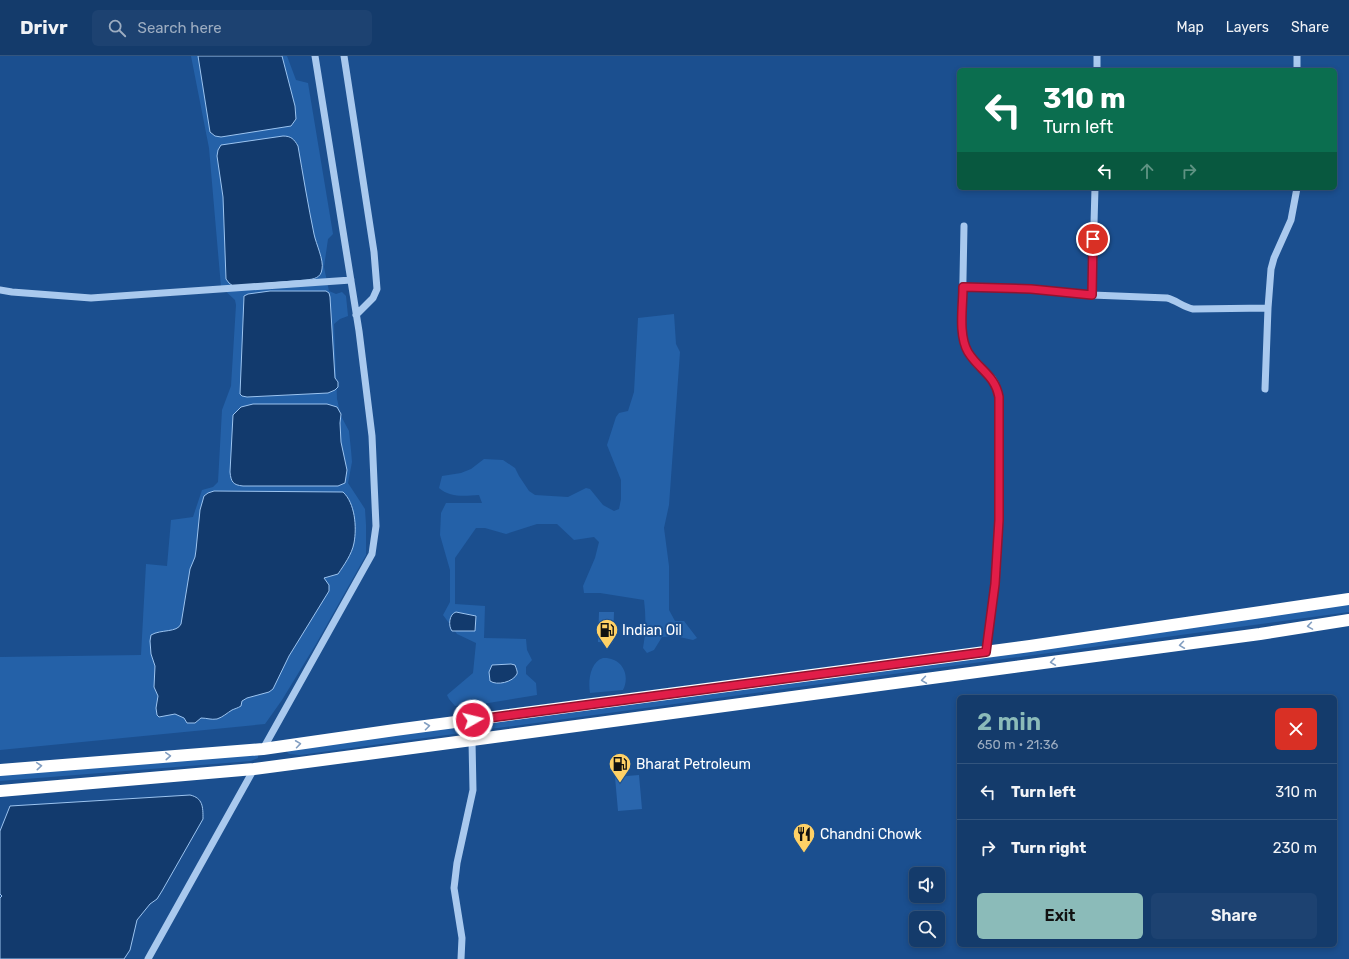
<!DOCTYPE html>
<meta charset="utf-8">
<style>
:root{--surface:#143b6b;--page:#1d4271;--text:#f1f3f6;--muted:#9dadc1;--line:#33557e;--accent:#8bbbb9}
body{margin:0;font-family:Rubik,sans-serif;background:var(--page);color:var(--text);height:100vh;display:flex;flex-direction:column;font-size:15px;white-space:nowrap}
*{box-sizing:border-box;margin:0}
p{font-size:13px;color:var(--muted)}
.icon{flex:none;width:22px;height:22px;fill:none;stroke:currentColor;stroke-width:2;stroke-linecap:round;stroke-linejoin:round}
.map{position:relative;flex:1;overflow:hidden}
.details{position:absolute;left:957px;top:639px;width:380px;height:252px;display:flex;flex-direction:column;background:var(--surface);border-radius:6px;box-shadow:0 2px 6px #0003,0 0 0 1px var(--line)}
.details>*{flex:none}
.guide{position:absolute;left:957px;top:12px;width:380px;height:122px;border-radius:6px;box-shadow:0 2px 6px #0003,0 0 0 1px var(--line);background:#0b6e4f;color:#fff;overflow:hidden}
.controls{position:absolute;left:909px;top:811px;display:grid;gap:8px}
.controls a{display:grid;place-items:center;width:36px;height:36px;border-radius:6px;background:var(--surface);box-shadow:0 2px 6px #0003,0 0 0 1px var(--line);font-size:20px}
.pin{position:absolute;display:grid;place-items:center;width:34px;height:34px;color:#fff;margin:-17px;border:2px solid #fff;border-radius:50%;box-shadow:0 1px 4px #0007}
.me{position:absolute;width:44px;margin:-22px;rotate:82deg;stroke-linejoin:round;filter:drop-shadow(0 0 3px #0008)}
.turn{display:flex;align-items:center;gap:14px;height:84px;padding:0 20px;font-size:18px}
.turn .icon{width:52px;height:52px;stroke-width:2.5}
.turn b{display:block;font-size:28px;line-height:34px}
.lanes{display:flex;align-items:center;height:38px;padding:0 20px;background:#0003;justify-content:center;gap:20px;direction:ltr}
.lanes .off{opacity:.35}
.round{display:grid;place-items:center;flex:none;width:42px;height:42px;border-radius:6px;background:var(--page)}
.headline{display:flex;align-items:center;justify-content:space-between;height:68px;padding:0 20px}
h1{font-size:24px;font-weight:600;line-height:30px;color:var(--accent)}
.primary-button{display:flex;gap:8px;margin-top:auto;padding:8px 20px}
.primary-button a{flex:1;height:46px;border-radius:6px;background:var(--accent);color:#111;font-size:16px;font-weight:600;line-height:46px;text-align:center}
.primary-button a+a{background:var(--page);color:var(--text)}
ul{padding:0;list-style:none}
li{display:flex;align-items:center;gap:12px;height:56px;padding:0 20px;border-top:1px solid var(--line)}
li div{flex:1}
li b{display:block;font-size:15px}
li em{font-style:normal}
header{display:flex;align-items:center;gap:24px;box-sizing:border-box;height:56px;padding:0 20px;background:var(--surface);border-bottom:1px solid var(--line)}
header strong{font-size:19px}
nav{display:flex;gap:22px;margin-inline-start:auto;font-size:14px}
.search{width:280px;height:36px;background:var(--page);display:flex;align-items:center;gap:10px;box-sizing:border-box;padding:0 14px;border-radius:6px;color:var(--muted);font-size:15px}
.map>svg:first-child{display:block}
.green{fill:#2461a8}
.water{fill:#123a6d;stroke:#9cc4f0}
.building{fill:#2a66ad}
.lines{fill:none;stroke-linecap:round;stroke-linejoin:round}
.minor{stroke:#a9c9ee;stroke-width:7}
.highway{stroke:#fff;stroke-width:12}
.oneway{stroke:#829ec1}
.route-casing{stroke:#92132f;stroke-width:10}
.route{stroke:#e11d48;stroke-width:7}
.labels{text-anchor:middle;stroke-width:4;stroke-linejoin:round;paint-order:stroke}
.poi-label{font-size:14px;fill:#fff;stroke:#1b4f8f;text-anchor:start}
</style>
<header>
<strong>Drivr</strong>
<div class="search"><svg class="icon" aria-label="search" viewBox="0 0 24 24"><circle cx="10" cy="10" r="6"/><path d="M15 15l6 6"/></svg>Search here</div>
<nav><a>Map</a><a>Layers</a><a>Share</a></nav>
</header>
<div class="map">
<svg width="1349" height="903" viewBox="0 0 1349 903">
<rect width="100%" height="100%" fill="#1b4f8f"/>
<!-- green -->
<path class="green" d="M191 0H287L296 24 308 27 333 178 328 183 324 211 329 235 336 238 342 236 346 240 348 260 340 263 334 268 337 343 341 360 349 375 351 394 352 406 348 427 365 453 366 469V499L316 588 282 644 265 668 0 694V601L141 599 146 508 167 510 171 464 193 461 202 434 213 431 218 426 222 354 231 330 236 249 235 244 221 231 209 92Z
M674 258 676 288 680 296 669 449 664 472 669 510V554L675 565H684L697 582 693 584 675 580 662 581 654 594 647 597 643 592C646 576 646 560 644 544L600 537H584L583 530 595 502 599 486 594 481 574 484 557 468H537L506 478 485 472H476L455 502V548L485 550 484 582 526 583 527 594 532 604 526 611V618L536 627 537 639 482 648 455 650 449 643 447 639 473 617 476 587 457 578 443 559 450 546V514L440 479 441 457 446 447H482L479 439C464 440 451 442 439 432L442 420 461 417 471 413 484 403 503 404 515 412 519 420 529 435 535 439 568 441 586 432 590 433 603 449 614 455 619 453 621 443V424L607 389 616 361 619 357 628 355 634 336 638 262Z
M1349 548V556L300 699 289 698 287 696V694Z
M603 602C621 601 631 618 623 634L590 637C588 625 590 606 603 602Z
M258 697V702L251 705 0 725V717Z"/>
<!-- water -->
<path class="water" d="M198 0H282L295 50 296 63 291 70 221 81 215 80 210 76Z
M283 80C291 80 294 83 298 90 303 119 308 149 314 178 316 188 324 204 322 213 321 222 314 223 306 224L233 230 229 227 226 223 223 141 217 100 218 94 221 89Z
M270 235H326L329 237 330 241 335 322 338 326V331L335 334 328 337 247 341 242 340 240 338 244 240 248 238Z
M253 348H327L337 351 341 358 340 367 341 386 347 414 345 427 338 430H243C233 429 231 426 230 416L233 359 241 351Z
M214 435 343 436C355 447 357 471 354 487 352 498 344 509 338 518L324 522 329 529V535L289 600 273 633 269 636 247 642 242 645 241 650C238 652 234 653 232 654 227 657 223 661 217 663 211 664 207 662 201 662L195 667H187L184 662 175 658 159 661 157 659 156 652 158 640 154 631 155 610 151 598 150 585 151 579C161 573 177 577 181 568L190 513 195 501 196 494 200 454 204 440 208 437Z
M456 556 476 560 475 575H452C448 570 449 558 456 556Z
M511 608 515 609C516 612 518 616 517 618 513 626 497 630 490 625L489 616 492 609Z
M190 739C203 742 203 751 203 763L162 835 157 843 150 848 137 864 130 894 124 903H0V842L2 840 0 838V775L10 750Z"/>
<!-- building -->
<path class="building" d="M599 556H614L613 587 598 586Z
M639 719 642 753 618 755 615 721Z"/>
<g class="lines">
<!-- minor -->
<path class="minor" d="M344 0 374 196 377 233 373 242 356 259
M1297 0V14
M1097 14V0
M964 170 962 274C964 290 969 301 981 313 983 315 986 316 989 319 995 324 998 333 999 341V464L995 528 986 596
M963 231 1031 233 1092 239 1167 242C1176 244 1183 251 1193 253L1268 252
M0 234 12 236 91 242 351 224
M1092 239 1095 132
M1265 333 1268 252 1271 213 1274 202 1291 164 1297 132
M263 693 372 498 376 470 372 380 359 275 315 0
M148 903 254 713
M461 903 462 882 454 832 457 807 473 734 472 685"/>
<!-- highway -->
<path class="highway" d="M0 714 263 693 395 674 1030 590 1349 543
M0 735 254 713 360 699 1260 578 1349 564"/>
</g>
<!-- one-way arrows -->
<defs><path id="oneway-chevron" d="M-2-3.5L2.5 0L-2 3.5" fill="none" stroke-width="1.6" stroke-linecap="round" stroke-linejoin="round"/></defs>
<g class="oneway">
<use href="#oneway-chevron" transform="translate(1310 570) rotate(171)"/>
<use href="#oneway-chevron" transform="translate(1182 589) rotate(172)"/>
<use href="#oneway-chevron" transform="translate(1053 606) rotate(172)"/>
<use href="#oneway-chevron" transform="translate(924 624) rotate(172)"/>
<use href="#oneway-chevron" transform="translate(427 670) rotate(-7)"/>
<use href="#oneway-chevron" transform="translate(298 688) rotate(-8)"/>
<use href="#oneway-chevron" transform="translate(168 700) rotate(-4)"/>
<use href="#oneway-chevron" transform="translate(39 710) rotate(-5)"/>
</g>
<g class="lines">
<!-- route casing -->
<g class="route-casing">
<path id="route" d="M473 664 986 596 995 528 999 464V341C995 319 979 314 968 296 958 279 963 250 963 231L1031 233 1092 239 1093 183"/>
</g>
<!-- route -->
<use href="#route" class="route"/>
</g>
<!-- icons -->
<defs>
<g id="fuel-pin" transform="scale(1.15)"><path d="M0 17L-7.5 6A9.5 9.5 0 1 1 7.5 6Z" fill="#ffd166" stroke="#1b4f8f"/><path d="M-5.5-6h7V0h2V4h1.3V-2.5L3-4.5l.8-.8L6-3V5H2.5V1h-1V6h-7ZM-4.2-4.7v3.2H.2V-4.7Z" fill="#111"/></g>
<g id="restaurant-pin" transform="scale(1.15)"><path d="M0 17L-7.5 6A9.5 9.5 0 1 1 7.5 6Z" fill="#ffd166" stroke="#1b4f8f"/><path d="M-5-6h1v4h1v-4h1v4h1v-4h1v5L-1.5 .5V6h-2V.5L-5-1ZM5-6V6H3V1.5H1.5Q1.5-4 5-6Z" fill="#111"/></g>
</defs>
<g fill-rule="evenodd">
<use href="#fuel-pin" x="607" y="574"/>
<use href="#fuel-pin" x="620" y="708"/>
<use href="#restaurant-pin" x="804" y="778"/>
</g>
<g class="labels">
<!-- poi labels -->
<g class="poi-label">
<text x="622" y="579">Indian Oil</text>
<text x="636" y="713">Bharat Petroleum</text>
<text x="820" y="783">Chandni Chowk</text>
</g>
</g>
</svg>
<div class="controls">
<a><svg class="icon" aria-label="sound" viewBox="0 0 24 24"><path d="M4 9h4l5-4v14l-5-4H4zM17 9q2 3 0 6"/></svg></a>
<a><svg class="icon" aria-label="search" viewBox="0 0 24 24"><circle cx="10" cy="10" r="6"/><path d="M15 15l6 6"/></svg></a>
</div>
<div class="pin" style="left:1093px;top:183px;background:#d93025"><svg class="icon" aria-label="arrive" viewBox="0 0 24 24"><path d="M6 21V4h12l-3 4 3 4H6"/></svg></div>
<svg class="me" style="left:473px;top:664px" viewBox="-20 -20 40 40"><circle r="17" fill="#e11d48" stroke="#fff" stroke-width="3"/><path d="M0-11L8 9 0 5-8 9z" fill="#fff"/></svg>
<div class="guide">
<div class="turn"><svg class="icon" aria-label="left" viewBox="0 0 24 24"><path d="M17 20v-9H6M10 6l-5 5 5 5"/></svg><div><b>310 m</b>Turn left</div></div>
<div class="lanes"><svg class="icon" aria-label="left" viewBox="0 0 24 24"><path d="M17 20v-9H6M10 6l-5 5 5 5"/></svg><svg class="icon off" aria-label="ahead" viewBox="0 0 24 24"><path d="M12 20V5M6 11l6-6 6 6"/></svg><svg class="icon off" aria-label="right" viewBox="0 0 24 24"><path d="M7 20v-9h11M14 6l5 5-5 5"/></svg></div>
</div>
<section class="details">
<div class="headline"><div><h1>2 min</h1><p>650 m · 21:36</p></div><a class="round" style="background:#d93025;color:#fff"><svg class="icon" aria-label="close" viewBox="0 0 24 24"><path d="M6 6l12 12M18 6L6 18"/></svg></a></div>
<ul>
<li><svg class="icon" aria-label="left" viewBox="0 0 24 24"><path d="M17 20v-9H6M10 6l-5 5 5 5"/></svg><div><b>Turn left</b></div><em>310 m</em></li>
<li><svg class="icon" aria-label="right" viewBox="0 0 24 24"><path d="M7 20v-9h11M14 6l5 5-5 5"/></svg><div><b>Turn right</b></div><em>230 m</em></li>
</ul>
<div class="primary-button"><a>Exit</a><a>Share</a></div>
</section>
</div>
